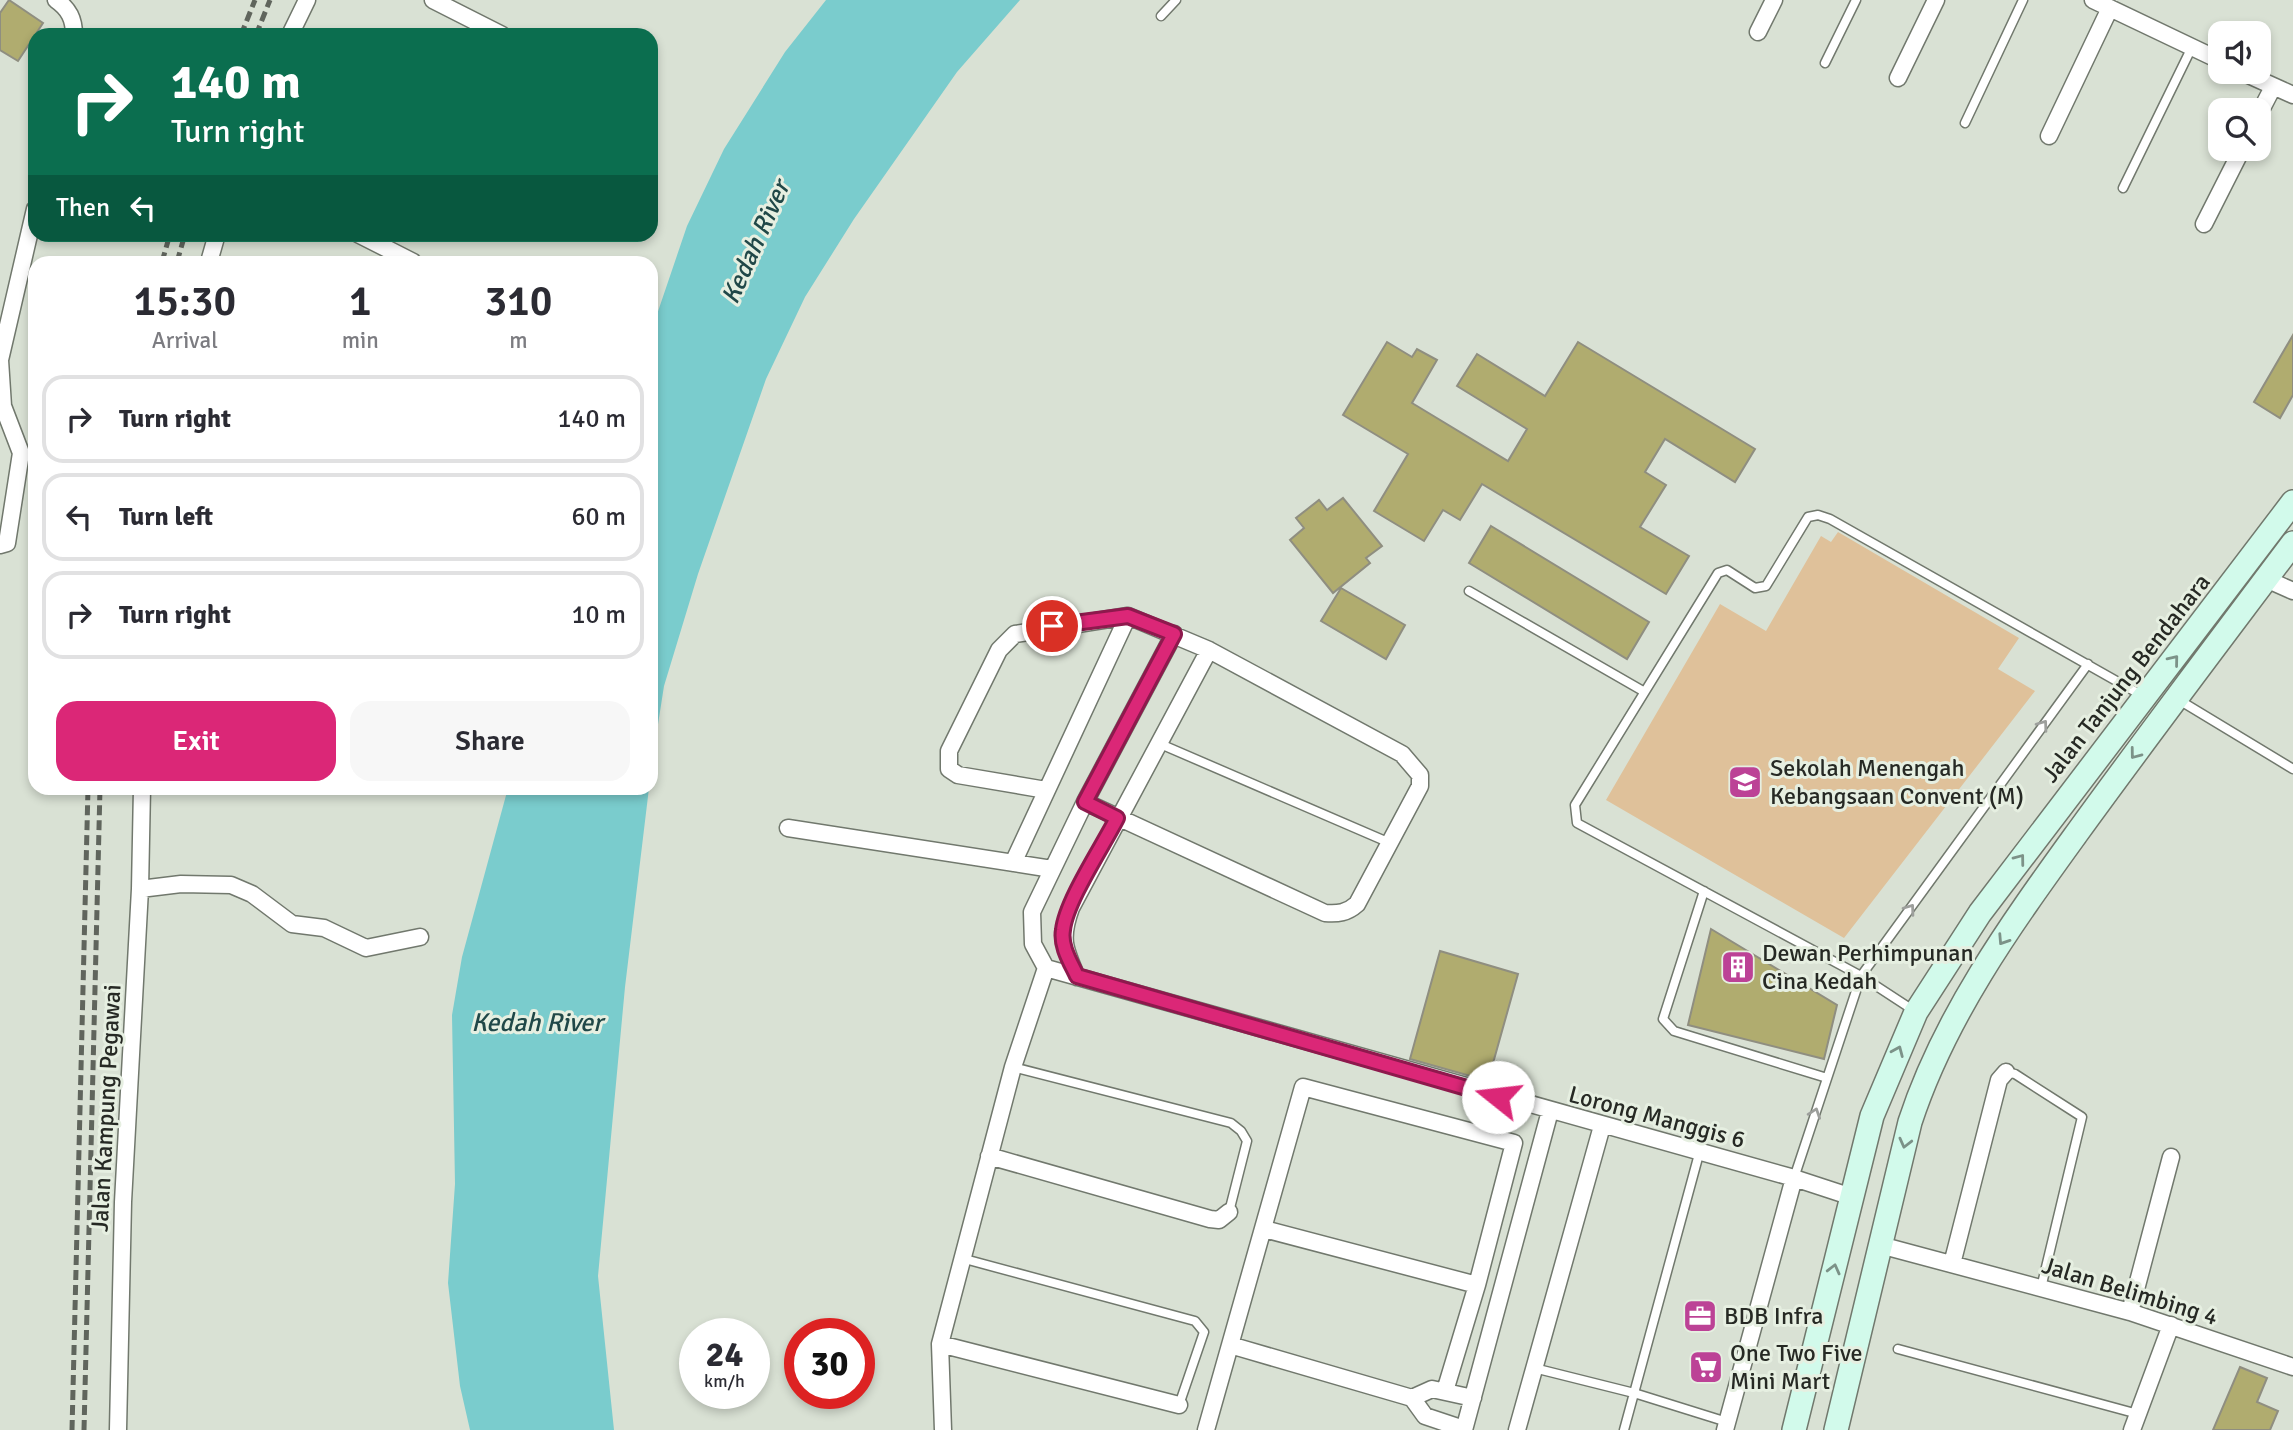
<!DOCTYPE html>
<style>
:root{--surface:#fff;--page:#f7f7f7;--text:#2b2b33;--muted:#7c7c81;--line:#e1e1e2;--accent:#db2777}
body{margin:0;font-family:Signika,sans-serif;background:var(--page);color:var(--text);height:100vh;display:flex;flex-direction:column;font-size:26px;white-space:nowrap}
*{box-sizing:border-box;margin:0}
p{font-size:23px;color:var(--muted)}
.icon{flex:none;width:38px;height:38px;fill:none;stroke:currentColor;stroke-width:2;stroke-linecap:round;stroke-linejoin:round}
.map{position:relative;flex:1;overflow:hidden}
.sheet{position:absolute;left:28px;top:256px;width:630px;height:539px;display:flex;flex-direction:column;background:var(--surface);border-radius:21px;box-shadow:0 4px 10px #0003}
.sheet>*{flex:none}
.guide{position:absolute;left:28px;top:28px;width:630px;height:214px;border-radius:21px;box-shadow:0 4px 10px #0003;background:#0b6e4f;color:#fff;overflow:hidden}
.buttons{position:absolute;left:2208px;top:21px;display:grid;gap:14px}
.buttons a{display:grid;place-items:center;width:63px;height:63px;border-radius:14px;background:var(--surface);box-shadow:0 4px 10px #0003;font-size:35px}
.speed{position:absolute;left:679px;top:1318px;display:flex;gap:14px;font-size:35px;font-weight:700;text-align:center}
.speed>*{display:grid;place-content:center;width:91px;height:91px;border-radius:50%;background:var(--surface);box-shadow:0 4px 10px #0003;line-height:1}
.speed small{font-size:18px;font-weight:400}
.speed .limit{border:10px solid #d22;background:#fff;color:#111}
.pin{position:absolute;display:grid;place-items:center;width:60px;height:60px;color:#fff;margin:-30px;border:4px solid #fff;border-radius:50%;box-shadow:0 2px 7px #0007}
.me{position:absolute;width:77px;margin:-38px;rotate:286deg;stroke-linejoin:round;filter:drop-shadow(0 0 5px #0008)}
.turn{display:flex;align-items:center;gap:24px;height:147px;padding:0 28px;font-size:32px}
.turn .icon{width:91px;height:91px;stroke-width:2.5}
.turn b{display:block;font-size:49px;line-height:60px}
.then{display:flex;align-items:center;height:66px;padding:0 28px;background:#0003;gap:14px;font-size:26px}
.eta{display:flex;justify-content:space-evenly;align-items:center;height:119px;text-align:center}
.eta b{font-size:42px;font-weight:600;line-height:49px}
.action{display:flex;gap:14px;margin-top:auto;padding:14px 28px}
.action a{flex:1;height:80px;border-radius:21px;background:var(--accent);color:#fff;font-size:28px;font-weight:600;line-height:80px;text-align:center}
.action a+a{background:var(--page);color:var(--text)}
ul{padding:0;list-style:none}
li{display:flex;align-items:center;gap:21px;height:88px;margin:0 14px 10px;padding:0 14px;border:4px solid var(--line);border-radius:21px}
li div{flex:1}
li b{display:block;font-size:26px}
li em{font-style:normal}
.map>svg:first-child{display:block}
.green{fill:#dfc19a}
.water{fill:#7acccd}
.building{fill:#b0ac6f;stroke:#8f8e80;stroke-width:2}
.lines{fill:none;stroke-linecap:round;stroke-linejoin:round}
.lane-casing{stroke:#71786d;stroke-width:11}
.street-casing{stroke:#71786d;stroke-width:19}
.secondary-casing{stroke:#71786d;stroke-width:26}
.lane{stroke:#fff;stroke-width:8}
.street{stroke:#fff;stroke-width:16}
.secondary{stroke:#d2faeb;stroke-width:23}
.rail{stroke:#60655d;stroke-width:5;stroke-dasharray:10 5;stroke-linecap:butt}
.oneway{stroke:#7c9288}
.oneway2{stroke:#9d9f9c}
.route-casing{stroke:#8e194d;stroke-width:18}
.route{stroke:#db2777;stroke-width:12}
.labels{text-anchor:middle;stroke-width:6;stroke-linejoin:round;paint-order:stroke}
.street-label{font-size:24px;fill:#262924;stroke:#e6efe1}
.poi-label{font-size:24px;fill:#262924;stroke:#e6efe1;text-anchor:start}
.water-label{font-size:26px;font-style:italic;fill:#204848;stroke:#e6efe1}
</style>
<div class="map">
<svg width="2293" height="1430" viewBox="0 0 2293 1430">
<rect width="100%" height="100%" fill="#d9e1d4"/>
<!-- green -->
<path class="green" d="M1838 532 2019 638 1998 669 2035 691 1844 938 1606 800 1720 604 1766 631 1821 536 1831 542Z"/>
<!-- water -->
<path class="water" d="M826 0H1020L957 72 854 219 805 297 766 379 698 574 664 686 651 769V332L687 226 724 149 785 52Z
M508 788H649L625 987 598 1276 614 1430H470L460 1386 448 1283 455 1184 452 1015 462 957Z"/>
<!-- building -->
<path class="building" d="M9 0 43 23 18 61 0 50V13Z
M2293 335V395L2280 418 2254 402Z
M1387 342 1412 357 1417 349 1437 360 1412 403 1508 461 1527 429 1457 386 1477 354 1545 396 1578 342 1755 449 1735 482 1665 439 1645 472 1666 485 1640 527 1689 556 1666 594 1482 484 1460 520 1443 510 1424 541 1374 511 1408 454 1343 415Z
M1343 498 1382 546 1366 558 1370 563 1333 593 1290 540 1304 528 1296 518 1319 500 1327 510Z
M1491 526 1649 622 1627 659 1469 563Z
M1341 588 1405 625 1386 659 1321 621Z
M1711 929 1837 1005 1824 1059 1688 1025Z
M1440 951 1518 974 1488 1081 1410 1059Z
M2240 1367 2267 1378 2257 1402 2278 1411 2270 1430H2213Z"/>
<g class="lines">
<!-- lane casing -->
<g class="lane-casing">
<path id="lane" d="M1161 16 1176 0
M1825 63 1856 0
M1965 123 2023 0
M2123 188 2192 47
M1469 591 1643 691
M2179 700 2293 769
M1158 743 1390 843
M1704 891 1663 1019 1674 1031 1827 1078
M1913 1010 1861 976 1577 823 1575 805 1718 573 1727 570 1755 588 1766 586 1808 517 1818 515 1830 519 2143 696
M1013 1067 1231 1123 1241 1131 1247 1141 1229 1212
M2006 1072 2015 1074 2082 1117 2041 1288
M1794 1178 1861 976 2088 664
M961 1258 1195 1321 1204 1332 1179 1405
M1898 1349 2138 1414
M1534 1368 1634 1393 1727 1422
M1624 1430 1699 1154"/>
</g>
<!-- street casing -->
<g class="street-casing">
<path id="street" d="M56 0C69 9 74 19 74 35
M433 0 502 35
M2093 0 2221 61
M1758 32 1774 0
M290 35 307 0
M2242 72 2293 95
M1898 78 1936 0
M2259 114 2273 87
M2049 136 2110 8
M2204 224 2242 149
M358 234 413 262
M209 262 217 234
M0 545 7 543 21 453 3 406 0 360 35 209
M2266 579 2293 591
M1046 790 958 775 949 769V751L999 650 1015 634 1128 616 1209 650 1402 754 1420 775V786L1357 904C1347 913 1338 914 1325 913L1085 802
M788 828 1052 869
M1013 863 1128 616
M140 889 181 884 231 885 252 894 292 924 324 928 366 948 420 937
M1046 968 1794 1178 1852 1197
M1046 968 1033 944 1032 912 1085 802 1174 634
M1077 977C1064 948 1060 938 1071 908L1209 650
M989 1156 1210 1219 1219 1220 1229 1212
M1264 1229 1477 1285 1445 1391
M1880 1245 2130 1312 2293 1367
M1952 1264 1999 1080 2006 1072
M2130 1312 2171 1157
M940 1344 1179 1405
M1230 1345 1412 1398 1425 1416 1464 1429
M1412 1398 1432 1389 1473 1398
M118 1430 123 1202 140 889 142 788
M943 1430 940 1344 1013 1067 1046 968
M1206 1430 1303 1087 1514 1143 1477 1285
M1464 1430 1550 1111
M1517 1430 1602 1126
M1725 1430 1794 1178
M2132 1430 2171 1325"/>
</g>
<!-- secondary casing -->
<g class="secondary-casing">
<path id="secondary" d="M1794 1430 1872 1116 1916 1012 1980 913 2293 502
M1836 1430 1910 1122C1945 1015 2012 923 2077 833 2148 735 2221 639 2293 543"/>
</g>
<!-- lane -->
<use href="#lane" class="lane"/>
<!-- street -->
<use href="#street" class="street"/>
<!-- secondary -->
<use href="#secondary" class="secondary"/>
<!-- rail -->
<path class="rail" d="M241 35 255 0
M256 35 270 0
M162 262 170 234
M177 262 185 234
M72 1430 88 788
M84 1430 100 788"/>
</g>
<!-- one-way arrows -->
<defs><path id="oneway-chevron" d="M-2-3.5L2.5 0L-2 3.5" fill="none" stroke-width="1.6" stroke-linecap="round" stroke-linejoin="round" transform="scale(1.75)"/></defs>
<g class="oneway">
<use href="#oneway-chevron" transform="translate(2174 660) rotate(-51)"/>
<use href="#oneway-chevron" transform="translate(2135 754) rotate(127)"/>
<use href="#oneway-chevron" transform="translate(2020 859) rotate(-53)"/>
<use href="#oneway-chevron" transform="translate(2003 940) rotate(123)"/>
<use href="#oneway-chevron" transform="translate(1898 1051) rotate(-67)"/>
<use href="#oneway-chevron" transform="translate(1905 1143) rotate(104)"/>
<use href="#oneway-chevron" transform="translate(1834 1269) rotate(-76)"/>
</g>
<g class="oneway2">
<use href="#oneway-chevron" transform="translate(2043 725) rotate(-54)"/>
<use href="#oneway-chevron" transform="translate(1910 909) rotate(-54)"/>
<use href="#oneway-chevron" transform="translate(1815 1113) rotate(-71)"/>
</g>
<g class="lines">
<!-- route casing -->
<g class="route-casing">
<path id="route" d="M1052 626 1128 616 1174 634 1085 802 1117 818C1103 846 1066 901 1063 930 1060 946 1071 963 1077 976L1498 1097"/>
</g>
<!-- route -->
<use href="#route" class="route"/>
</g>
<!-- icons -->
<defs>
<g id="school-square" transform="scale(1.75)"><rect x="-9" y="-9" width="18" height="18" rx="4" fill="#bc4296" stroke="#e6efe1"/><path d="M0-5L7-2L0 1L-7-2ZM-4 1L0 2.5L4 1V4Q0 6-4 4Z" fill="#fff"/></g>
<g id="building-square" transform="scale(1.75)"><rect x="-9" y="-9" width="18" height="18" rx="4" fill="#bc4296" stroke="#e6efe1"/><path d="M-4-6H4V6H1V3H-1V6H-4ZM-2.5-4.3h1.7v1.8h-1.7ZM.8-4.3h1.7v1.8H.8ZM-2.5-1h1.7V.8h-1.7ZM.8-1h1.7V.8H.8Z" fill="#fff"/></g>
<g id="office-square" transform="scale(1.75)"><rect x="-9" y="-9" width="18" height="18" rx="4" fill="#bc4296" stroke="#e6efe1"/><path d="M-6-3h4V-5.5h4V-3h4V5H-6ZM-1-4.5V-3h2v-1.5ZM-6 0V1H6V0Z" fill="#fff"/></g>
<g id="supermarket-square" transform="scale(1.75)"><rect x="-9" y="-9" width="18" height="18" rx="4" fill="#bc4296" stroke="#e6efe1"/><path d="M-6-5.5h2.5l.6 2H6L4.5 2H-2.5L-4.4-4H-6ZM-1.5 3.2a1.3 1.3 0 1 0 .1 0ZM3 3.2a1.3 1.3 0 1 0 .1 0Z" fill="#fff"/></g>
</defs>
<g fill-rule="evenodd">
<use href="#school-square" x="1745" y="782"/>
<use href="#building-square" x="1738" y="967"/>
<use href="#office-square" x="1700" y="1316"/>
<use href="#supermarket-square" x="1706" y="1367"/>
</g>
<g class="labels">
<!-- street labels -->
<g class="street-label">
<text transform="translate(2126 678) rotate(-52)" y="8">Jalan Tanjung Bendahara</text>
<text transform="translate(106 1108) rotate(-87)" y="8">Jalan Kampung Pegawai</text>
<text transform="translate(1657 1117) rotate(15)" y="8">Lorong Manggis 6</text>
<text transform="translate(2130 1291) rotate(17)" y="8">Jalan Belimbing 4</text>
</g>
<!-- poi labels -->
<g class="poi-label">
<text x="1770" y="776">Sekolah Menengah<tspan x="1770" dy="28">Kebangsaan Convent (M)</tspan></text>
<text x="1762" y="961">Dewan Perhimpunan<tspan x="1762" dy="28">Cina Kedah</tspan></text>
<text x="1724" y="1324">BDB Infra</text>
<text x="1730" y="1361">One Two Five<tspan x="1730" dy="28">Mini Mart</tspan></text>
</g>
<!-- water labels -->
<g class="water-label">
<text transform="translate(755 242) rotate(-66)" y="9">Kedah River</text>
<text x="537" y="1031">Kedah River</text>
</g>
</g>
</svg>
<div class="buttons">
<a><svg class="icon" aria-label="sound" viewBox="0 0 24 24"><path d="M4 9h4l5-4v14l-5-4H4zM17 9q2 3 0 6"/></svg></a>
<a><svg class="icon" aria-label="search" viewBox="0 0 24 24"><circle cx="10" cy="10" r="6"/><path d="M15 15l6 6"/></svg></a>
</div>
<div class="speed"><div>24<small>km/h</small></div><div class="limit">30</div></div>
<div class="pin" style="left:1052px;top:626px;background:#d93025"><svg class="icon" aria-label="arrive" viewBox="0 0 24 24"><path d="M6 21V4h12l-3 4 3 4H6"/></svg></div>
<svg class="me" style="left:1498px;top:1097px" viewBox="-20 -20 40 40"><circle r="19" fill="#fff"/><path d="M0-13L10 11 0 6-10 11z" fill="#db2777"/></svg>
<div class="guide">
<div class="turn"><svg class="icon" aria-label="right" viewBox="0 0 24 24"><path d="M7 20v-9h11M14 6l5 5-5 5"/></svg><div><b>140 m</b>Turn right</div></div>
<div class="then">Then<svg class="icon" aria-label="left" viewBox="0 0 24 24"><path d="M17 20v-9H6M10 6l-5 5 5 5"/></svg></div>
</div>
<section class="sheet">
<div class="eta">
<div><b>15:30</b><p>Arrival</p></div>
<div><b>1</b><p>min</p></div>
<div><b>310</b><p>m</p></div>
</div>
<ul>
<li><svg class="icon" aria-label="right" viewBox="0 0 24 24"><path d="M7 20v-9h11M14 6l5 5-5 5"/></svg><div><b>Turn right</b></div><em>140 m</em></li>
<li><svg class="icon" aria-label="left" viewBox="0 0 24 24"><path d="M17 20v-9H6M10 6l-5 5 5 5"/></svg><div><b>Turn left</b></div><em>60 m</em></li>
<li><svg class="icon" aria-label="right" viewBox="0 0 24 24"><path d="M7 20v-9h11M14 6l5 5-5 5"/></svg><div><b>Turn right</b></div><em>10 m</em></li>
</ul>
<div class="action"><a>Exit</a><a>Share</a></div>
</section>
</div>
